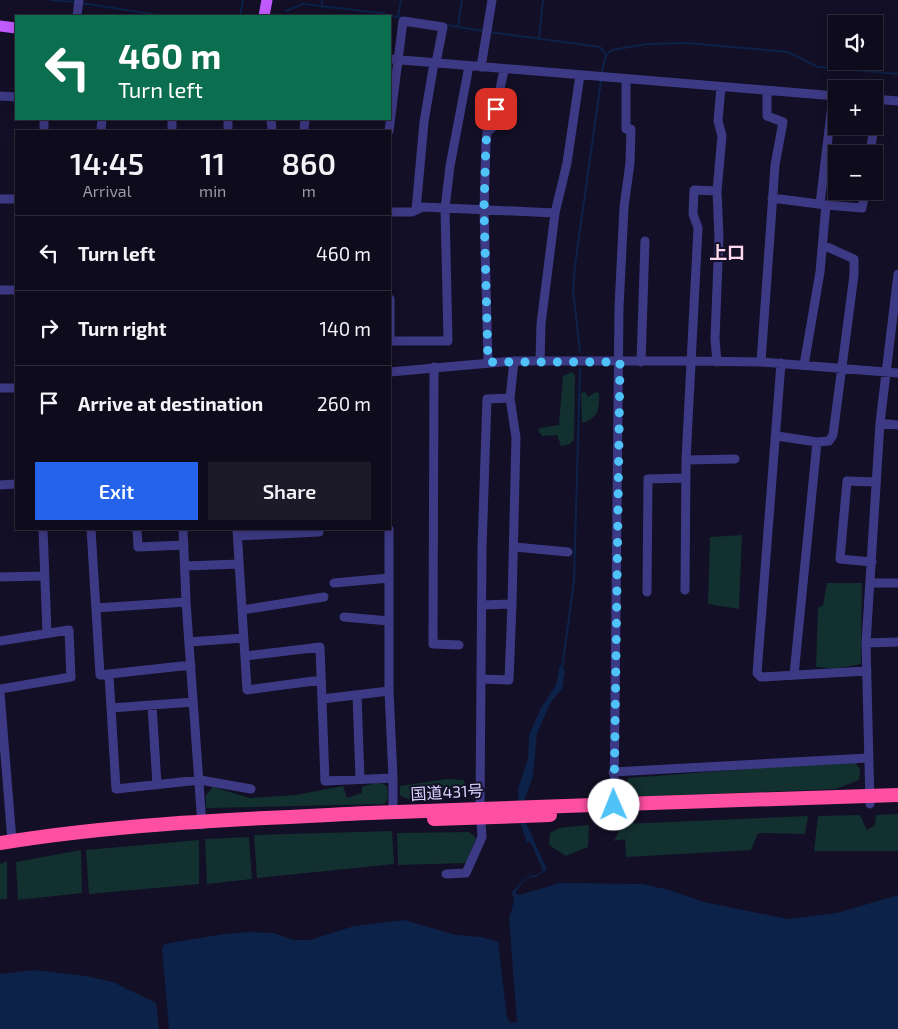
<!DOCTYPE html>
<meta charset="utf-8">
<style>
:root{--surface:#0e0b1c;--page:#1c1929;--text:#f1f3f6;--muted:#9b9ba3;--line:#2e2b3b;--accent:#2563eb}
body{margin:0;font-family:"Exo 2","Noto Sans JP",sans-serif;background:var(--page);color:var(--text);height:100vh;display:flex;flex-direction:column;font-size:19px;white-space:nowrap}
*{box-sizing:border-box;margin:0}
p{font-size:16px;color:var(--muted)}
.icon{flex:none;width:28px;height:28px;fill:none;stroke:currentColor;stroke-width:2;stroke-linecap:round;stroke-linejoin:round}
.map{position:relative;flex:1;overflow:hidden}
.panel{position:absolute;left:15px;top:130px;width:376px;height:400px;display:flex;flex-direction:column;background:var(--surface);border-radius:0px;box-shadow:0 2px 12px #0003,0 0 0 1px var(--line)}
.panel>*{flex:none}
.hud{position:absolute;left:15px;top:15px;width:376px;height:105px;border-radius:0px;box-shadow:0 2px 12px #0003,0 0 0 1px var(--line);background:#0b6e4f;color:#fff;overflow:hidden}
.controls{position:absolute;left:828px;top:15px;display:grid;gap:10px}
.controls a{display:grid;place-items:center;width:55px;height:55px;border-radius:0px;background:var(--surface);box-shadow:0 2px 12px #0003,0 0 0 1px var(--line);font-size:25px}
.pin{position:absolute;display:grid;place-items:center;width:42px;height:42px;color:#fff;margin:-21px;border-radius:10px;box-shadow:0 2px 8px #0006}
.me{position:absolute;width:55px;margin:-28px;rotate:359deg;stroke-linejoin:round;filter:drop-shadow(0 0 4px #0008)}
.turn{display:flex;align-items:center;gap:18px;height:105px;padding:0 20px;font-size:22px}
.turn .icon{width:65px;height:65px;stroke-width:2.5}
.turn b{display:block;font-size:35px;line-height:42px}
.eta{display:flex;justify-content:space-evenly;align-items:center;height:85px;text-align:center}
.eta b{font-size:30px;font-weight:600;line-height:35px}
.button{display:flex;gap:10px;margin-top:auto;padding:10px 20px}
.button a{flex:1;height:58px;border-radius:0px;background:var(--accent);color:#fff;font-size:20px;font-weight:600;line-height:58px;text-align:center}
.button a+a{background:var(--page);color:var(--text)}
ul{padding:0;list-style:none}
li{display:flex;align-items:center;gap:15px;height:75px;padding:0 20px;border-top:1px solid var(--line)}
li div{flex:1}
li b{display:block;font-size:19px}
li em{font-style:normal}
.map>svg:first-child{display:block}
.green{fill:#12302f}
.water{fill:#0c2248}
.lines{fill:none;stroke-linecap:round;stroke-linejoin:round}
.stream{stroke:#0c2248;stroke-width:2}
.minor{stroke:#3d3a85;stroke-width:9}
.major{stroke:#c25bff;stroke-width:11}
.highway{stroke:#ff4fa3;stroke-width:14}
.route{stroke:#4fc3f7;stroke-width:9;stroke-dasharray:0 16.2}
.labels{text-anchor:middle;stroke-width:4;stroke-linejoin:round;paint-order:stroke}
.street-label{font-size:16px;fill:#d9d4ff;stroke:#130f26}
.neighbourhood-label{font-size:18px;font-weight:bold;fill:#ffd6f0;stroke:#130f26}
</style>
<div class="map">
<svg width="898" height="1029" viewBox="0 0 898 1029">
<rect width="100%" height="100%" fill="#130f26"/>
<!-- green -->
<path class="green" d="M572 372 575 375 574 439 570 444 561 446 557 435 542 436 538 430 540 428 559 425 563 376Z
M585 392 588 397 596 392 599 393C599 409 599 418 582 423L581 393Z
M742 535 739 609 708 604 710 537Z
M827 583H862L861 664 835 669 816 667 818 608 823 605Z
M854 761 860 769 859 780 836 789 635 797 626 791 628 778Z
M447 779 464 780 466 789C446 798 419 807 400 795V786Z
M378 782 387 786 388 799 384 804 206 808V795L213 787 250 798 296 795 343 786 347 798 362 793V787Z
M898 814V851H814L818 816 860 815 867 830 875 825 876 815Z
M808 816 805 834 758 833 751 850 626 857 625 839 614 841 622 824Z
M589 825 588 847 566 856 549 845 550 833 559 828Z
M392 831 394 864 257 878 254 835Z
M469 832 476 838 466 863 398 865 397 833Z
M249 837 252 879 207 884 205 839Z
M199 840V884L89 894 86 850Z
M81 850 82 893 18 900 16 862Z
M7 861V899H0V864Z"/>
<!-- water -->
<path class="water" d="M560 664 565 671 562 689 551 702 537 733 533 776 525 798 526 823 547 870 536 877 526 878 515 893 519 895 560 883 643 884 669 890 704 902 788 919 837 913 898 895V1029H169L162 949 164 944 224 934 249 932 274 933 293 940H310L354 926 404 920 456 935 481 937 498 942 507 1017 510 1023 517 1022 509 918 514 902 512 892 526 877 539 874 543 870 531 843 529 841 527 843 520 822 518 789 528 758 529 735 541 708 556 685Z
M33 970 86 976 113 982 156 1003 159 1029H0V974Z"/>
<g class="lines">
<!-- stream -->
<path class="stream" d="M51 0 76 2
M81 3 165 16
M322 8V0
M286 11 303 4 381 13 401 18
M276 15 279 14
M240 16 243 0
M398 17 401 0
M446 25 483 31
M458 27 462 0
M490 32 600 47 606 55
M539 39 543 0
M602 72 606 55 612 50 647 44 687 43 788 52 818 67 898 74
M580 352 573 290 575 265 601 81
M562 669 574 581 580 368"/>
<!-- minor -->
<path class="minor" d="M77 16 79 0
M390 59 836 96
M481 67 492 0
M0 96 16 97
M874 99 898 101
M44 119V131
M228 119V131
M271 119 272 131
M101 131 102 119
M172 131V119
M304 131 305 119
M389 131 403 21 443 27 436 63
M870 154 874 126
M717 191 719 236 715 339 717 362
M772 198 826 205 820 272 804 365
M0 199H16
M820 204 833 96
M826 205 862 208 865 191
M416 210 424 122 434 63
M390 212H412L423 207 555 213 541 324 540 361
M555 213 567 163 580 75
M0 290H16
M390 299V341H448L445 208 450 166 469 66
M488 362 484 209 486 141 487 132 492 128 504 70
M641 362 645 241
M761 362 775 165 783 122 767 116V91
M781 363 757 673 761 677 867 671
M434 367 433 644 459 645
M390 372 514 361H692L761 362 898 373
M0 388H16
M880 423 898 425
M777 436 817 442 829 441 833 435 854 275V259L823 245
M686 460 735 459
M0 485 16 484
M43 529 47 633
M91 529 100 675 191 665
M137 529 138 547 184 545
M183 529 186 602 202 825
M237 529 247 690 321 680
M389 529V691
M238 536 319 532V529
M515 547 568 552
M872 562 840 559 847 481 875 482
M185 566 239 564
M0 577 44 576
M334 583 389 578
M871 583H898
M685 590 686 460 698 228 693 214 694 190 717 191 722 136 718 121 721 87
M647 592 648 479 686 478
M483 605 512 604 516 438 510 398
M96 608 186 602
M242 610 324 597
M344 617 389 621
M0 641 69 630 71 677 0 689
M189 642 244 638
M866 643 898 642
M245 656 320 647 325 781 393 778V812
M109 675 116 789 200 780 251 789
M794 675 817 442
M481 679 509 680 512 604
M0 693 12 841
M357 695 360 779
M322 699 389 691 393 778
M152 705 157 785
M111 708 193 702
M613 772 868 758
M870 804 866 643 880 423 898 274
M614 805 619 307 624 207 630 163 631 129H626V79
M446 874 466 873 482 837 480 807 482 548 487 399 510 398 514 361"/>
<!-- major -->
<path class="major" d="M264 16 267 0
M0 26 16 28"/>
<!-- highway -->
<path class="highway" d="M434 819 550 815
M0 843C122 823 245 819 369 813 545 806 722 801 898 795"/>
</g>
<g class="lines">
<!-- route -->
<path class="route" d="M496 109 486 141 484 209 488 362H620L614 805"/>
</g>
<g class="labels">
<!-- street labels -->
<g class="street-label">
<text transform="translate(447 792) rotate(-3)" y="6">国道431号</text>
</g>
<!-- neighbourhood labels -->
<g class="neighbourhood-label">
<text x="727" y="259">上口</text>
</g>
</g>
</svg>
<div class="controls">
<a><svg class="icon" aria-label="sound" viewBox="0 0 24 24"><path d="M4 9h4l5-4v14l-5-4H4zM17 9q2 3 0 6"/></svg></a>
<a>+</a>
<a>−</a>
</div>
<div class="pin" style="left:496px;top:109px;background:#d93025"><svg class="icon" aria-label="arrive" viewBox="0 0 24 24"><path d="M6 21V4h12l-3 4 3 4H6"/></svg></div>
<svg class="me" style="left:614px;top:805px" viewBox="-20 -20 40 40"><circle r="19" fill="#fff"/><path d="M0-13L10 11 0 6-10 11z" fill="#4fc3f7"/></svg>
<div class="hud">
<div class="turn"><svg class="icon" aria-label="left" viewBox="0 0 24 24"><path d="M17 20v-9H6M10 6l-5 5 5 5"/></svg><div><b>460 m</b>Turn left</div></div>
</div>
<section class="panel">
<div class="eta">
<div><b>14:45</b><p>Arrival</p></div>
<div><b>11</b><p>min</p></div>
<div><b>860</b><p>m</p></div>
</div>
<ul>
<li><svg class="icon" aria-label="left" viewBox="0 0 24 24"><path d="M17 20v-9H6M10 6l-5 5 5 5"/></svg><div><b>Turn left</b></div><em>460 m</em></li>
<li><svg class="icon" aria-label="right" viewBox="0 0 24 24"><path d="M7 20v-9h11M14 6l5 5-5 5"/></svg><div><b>Turn right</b></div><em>140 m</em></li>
<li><svg class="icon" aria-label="arrive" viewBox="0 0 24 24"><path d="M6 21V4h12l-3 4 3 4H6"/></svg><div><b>Arrive at destination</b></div><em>260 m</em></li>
</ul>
<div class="button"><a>Exit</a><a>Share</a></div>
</section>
</div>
